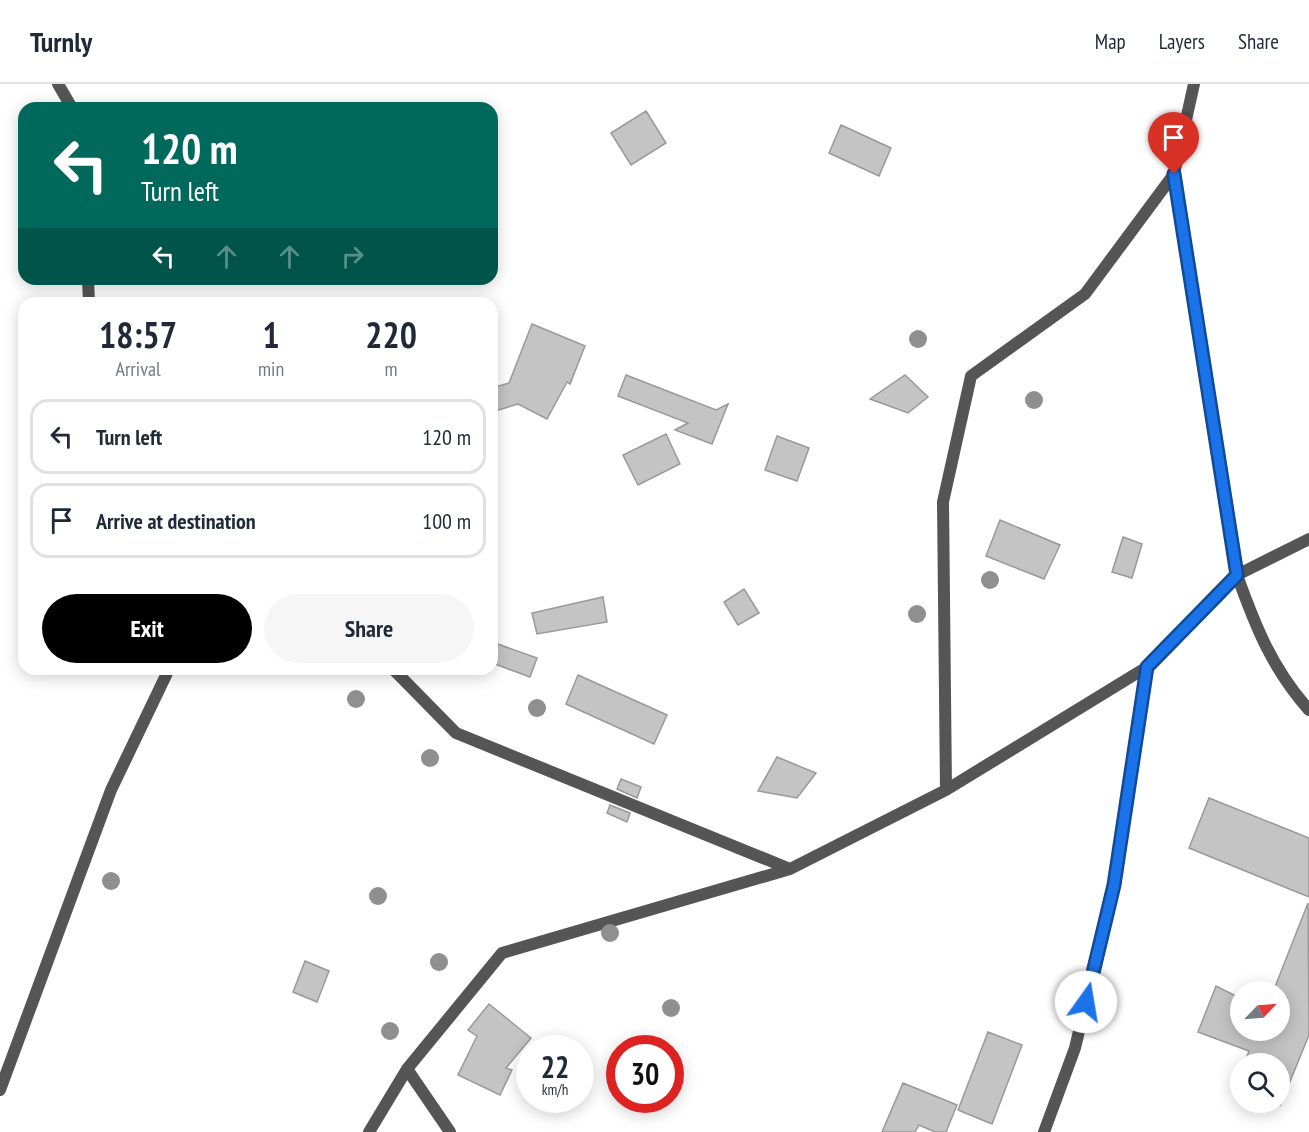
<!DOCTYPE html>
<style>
:root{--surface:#fff;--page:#f6f6f7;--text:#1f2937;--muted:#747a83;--line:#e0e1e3;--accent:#000}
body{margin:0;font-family:"PT Sans Narrow",sans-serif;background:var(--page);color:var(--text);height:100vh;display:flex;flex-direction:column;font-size:22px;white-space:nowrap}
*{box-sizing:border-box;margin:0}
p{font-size:20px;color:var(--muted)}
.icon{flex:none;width:33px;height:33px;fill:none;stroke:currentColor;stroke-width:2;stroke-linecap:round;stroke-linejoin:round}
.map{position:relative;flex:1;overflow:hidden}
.details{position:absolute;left:18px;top:213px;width:480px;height:378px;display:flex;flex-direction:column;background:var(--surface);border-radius:18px;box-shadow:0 3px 15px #0003}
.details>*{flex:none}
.banner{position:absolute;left:18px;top:18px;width:480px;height:183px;border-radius:18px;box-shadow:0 3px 15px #0003;background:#00695c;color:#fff;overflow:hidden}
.needle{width:39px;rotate:65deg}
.fabs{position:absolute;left:1230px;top:897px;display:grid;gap:12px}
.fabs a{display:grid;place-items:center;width:60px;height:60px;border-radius:50%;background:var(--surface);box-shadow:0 3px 15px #0003;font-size:30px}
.speed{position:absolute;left:516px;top:951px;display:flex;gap:12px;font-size:30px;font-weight:700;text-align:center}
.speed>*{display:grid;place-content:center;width:78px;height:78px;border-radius:50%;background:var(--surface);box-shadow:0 3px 15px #0003;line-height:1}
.speed small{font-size:15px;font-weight:400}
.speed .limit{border:9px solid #d22;background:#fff;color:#111}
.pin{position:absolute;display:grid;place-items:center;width:51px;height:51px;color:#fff;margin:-62px -26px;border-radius:50% 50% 50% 0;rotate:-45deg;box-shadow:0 0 6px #0007}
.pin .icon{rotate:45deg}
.me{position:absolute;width:66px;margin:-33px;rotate:13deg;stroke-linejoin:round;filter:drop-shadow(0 0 4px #0008)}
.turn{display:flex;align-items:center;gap:21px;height:126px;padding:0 24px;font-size:27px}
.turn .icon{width:78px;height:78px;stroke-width:2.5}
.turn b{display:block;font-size:42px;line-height:51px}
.lanes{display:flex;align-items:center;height:57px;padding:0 24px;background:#0003;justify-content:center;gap:30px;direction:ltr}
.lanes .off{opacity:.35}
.eta{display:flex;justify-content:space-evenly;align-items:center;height:102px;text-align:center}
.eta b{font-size:36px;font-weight:700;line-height:42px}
.cta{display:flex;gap:12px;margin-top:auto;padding:12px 24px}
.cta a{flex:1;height:69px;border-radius:36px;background:var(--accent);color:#fff;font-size:24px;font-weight:700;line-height:69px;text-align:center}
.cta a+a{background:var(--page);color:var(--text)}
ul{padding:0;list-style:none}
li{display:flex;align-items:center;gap:18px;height:75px;margin:0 12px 9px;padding:0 12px;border:3px solid var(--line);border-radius:18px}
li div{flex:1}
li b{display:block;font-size:22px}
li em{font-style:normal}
header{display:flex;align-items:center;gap:36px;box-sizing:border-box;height:84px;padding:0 30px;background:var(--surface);border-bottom:2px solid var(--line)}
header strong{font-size:28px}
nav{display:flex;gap:33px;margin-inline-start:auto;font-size:21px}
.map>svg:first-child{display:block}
.building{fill:#c4c4c4;stroke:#999;stroke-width:1.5}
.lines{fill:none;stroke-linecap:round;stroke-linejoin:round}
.minor{stroke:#555;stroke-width:12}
.tree{fill:#8f8f8f}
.route-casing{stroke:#114b97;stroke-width:15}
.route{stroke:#1a73e8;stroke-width:10}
</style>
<header>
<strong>Turnly</strong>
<nav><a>Map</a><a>Layers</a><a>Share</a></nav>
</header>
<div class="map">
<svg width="1309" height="1048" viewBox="0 0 1309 1048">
<rect width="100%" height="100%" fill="#fff"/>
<!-- building -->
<path class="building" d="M646 27 666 59 631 81 611 49Z
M841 41 891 64 879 92 829 69Z
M532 240 585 262 570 300 567 298 547 335 518 320 492 328V304L509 299Z
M626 291 716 326 728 320 712 360 675 346 688 339 618 312Z
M905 291 928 313 908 329 870 315Z
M666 350 680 380 638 401 623 371Z
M777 352 809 364 797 397 765 386Z
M1000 436 1060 461 1044 495 986 472Z
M1123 453 1142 460 1132 494 1112 488Z
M744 505 759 529 738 541 724 518Z
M603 513 607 538 537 550 532 529Z
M492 558 537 574 530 593 492 579Z
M578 591 667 631 654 660 566 620Z
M777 673 816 689 797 714 758 707Z
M621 695 641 703 637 714 617 705Z
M1209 714 1309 754V813L1189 764Z
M610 721 630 729 627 738 607 729Z
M1308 819 1309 951 1280 1022V980H1244L1249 967 1198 948 1216 902 1240 914V946H1280V908H1273Z
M305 877 329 887 317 918 293 908Z
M489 920 531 954 506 984 512 986 500 1011 458 991 477 952 468 946Z
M988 948 1022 961 992 1040 958 1026Z
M903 999 957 1021 946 1048H935L919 1041 915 1048H882Z"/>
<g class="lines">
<!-- minor -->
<path class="minor" d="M58 0 72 24
M1174 90 1237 491C1256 544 1272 584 1309 626
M88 195 89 219
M393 585 456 649 790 785
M946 706 943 418 971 292 1085 210 1174 90 1194 0
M407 985 450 1048
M0 1006 111 706 169 585
M369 1048 407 985 502 869 790 785 946 706 1147 583 1237 491 1309 455
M1044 1048 1075 964 1114 801 1147 583"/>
</g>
<!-- trees -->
<g class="tree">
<circle cx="918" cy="255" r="9"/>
<circle cx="1034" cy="316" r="9"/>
<circle cx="990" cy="496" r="9"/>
<circle cx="917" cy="530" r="9"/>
<circle cx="356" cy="615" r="9"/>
<circle cx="537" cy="624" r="9"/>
<circle cx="430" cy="674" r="9"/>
<circle cx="111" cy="797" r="9"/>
<circle cx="378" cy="812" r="9"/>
<circle cx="610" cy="849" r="9"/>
<circle cx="439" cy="878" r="9"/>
<circle cx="671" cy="924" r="9"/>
<circle cx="390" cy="947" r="9"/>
</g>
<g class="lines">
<!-- route casing -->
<g class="route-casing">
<path id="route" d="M1086 918 1114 801 1147 583 1237 491 1174 90"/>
</g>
<!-- route -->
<use href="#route" class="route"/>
</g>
</svg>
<div class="fabs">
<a><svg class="needle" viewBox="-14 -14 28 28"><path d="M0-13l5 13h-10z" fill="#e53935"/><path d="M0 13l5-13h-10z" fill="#747a83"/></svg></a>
<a><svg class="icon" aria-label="search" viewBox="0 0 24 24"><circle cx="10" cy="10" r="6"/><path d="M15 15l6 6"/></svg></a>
</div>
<div class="speed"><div>22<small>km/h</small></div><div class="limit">30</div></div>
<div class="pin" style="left:1174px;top:90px;background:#d93025"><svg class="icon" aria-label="arrive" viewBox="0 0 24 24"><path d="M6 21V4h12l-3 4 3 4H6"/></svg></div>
<svg class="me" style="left:1086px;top:918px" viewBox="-20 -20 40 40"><circle r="19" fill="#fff"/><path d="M0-13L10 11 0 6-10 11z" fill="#1a73e8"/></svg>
<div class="banner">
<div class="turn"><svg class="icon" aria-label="left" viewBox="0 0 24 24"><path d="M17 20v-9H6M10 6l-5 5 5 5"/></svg><div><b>120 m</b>Turn left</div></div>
<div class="lanes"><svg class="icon" aria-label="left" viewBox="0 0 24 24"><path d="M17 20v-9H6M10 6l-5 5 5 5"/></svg><svg class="icon off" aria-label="ahead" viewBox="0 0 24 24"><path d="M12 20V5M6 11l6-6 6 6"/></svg><svg class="icon off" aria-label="ahead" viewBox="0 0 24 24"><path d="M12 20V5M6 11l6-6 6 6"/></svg><svg class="icon off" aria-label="right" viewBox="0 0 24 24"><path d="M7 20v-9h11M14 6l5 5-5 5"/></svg></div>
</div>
<section class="details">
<div class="eta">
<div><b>18:57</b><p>Arrival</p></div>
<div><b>1</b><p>min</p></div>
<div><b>220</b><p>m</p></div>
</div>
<ul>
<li><svg class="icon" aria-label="left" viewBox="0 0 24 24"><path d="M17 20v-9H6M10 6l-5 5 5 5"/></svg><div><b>Turn left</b></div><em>120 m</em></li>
<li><svg class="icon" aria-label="arrive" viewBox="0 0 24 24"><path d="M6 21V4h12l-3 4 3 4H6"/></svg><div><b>Arrive at destination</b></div><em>100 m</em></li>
</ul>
<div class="cta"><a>Exit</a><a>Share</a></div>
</section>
</div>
